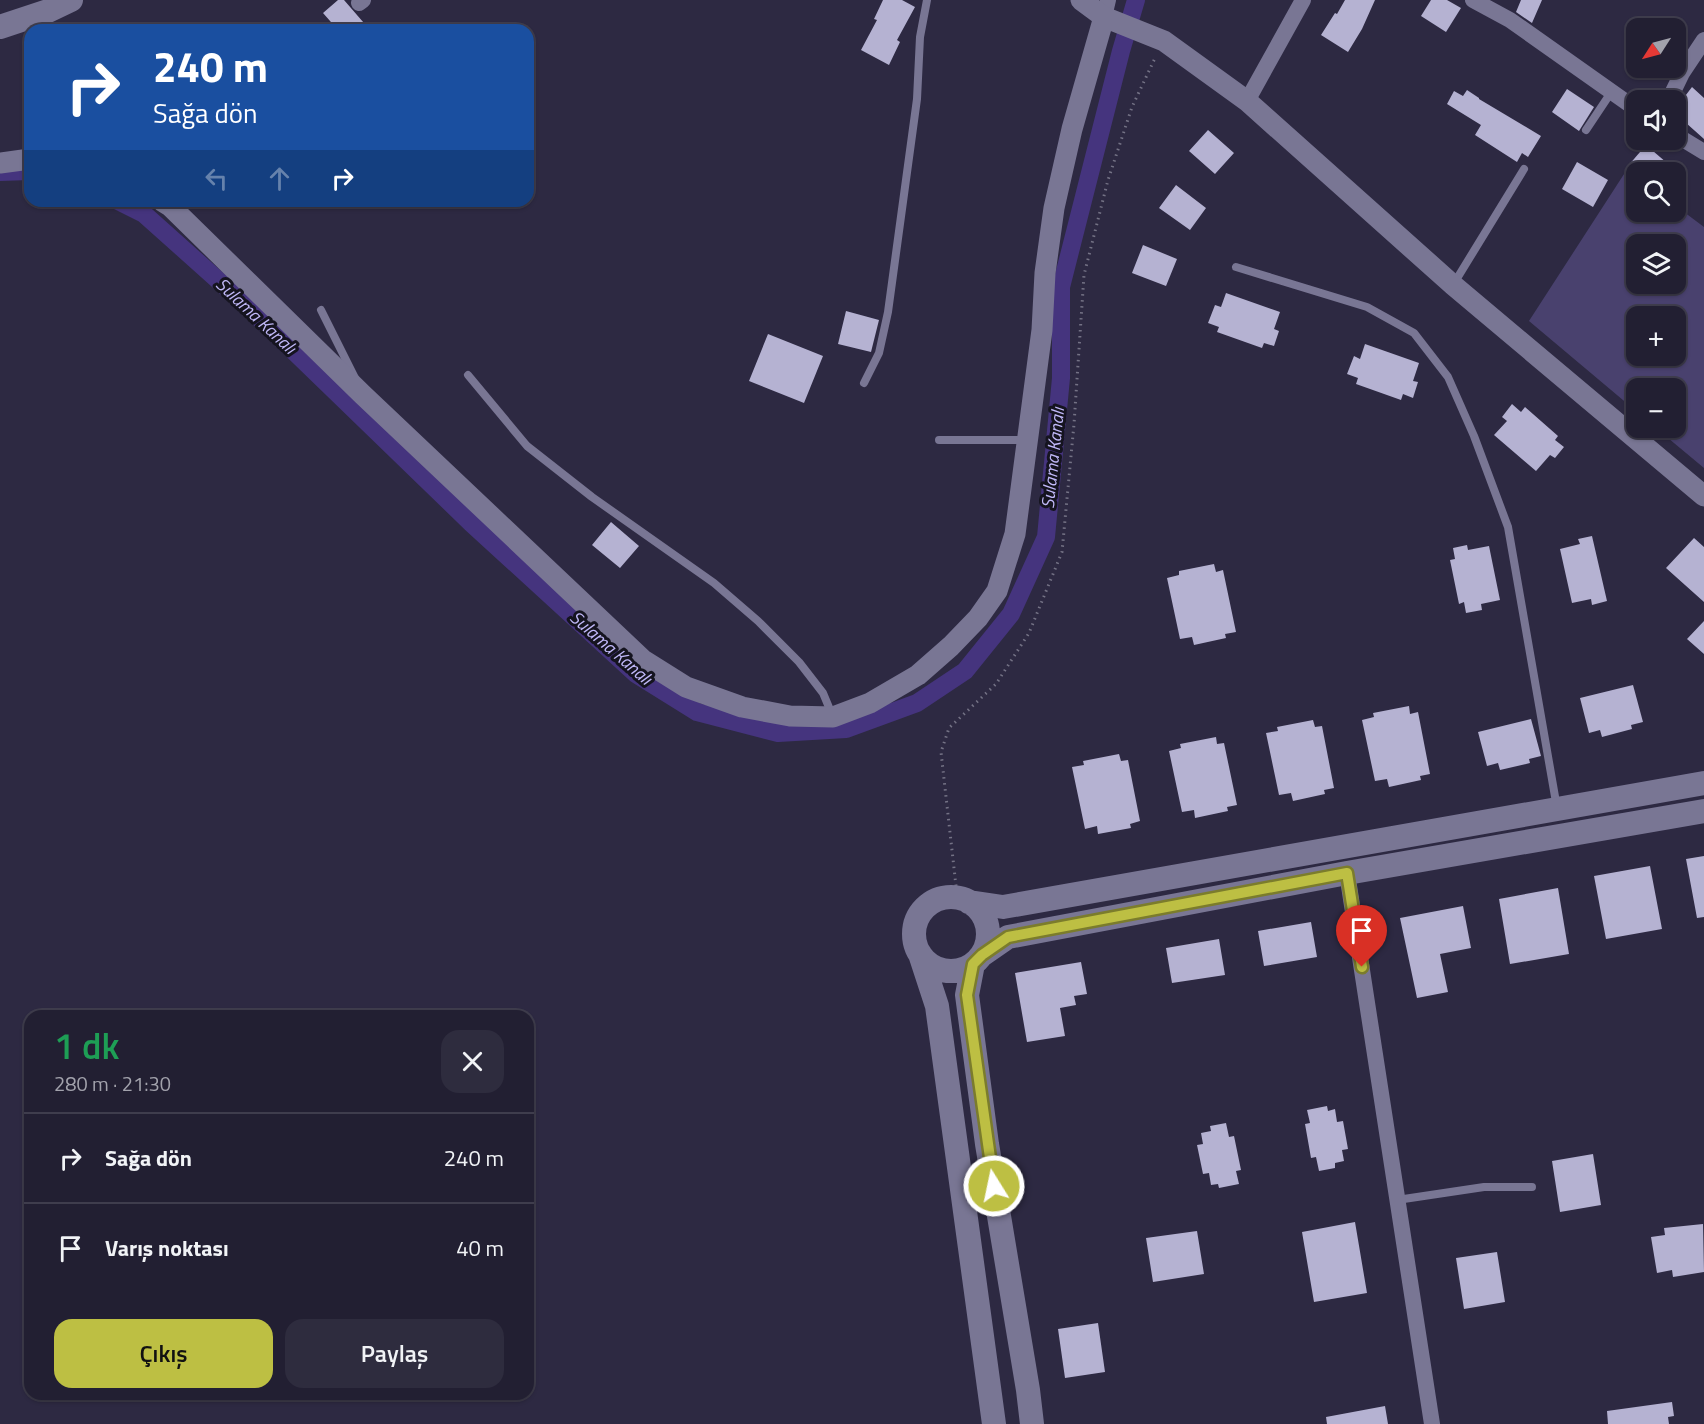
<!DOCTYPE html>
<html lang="tr">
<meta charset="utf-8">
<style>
:root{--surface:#221f32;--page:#2e2c3e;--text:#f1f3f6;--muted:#a2a2ac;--line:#3f3d4d;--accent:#bdbf43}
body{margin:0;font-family:"Titillium Web",sans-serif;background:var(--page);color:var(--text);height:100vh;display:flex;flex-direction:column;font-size:22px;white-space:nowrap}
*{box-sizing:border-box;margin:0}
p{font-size:20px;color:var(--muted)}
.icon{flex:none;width:33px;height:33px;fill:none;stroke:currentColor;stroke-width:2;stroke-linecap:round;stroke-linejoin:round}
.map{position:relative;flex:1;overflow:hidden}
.details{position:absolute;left:24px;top:1010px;width:510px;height:390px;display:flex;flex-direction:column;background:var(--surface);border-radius:18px;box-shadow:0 2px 4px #0004,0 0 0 2px var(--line)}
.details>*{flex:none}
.banner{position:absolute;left:24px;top:24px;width:510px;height:183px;border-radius:18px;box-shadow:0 2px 4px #0004,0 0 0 2px var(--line);background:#1a4fa0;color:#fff;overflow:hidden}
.needle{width:39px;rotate:234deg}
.controls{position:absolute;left:1626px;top:18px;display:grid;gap:12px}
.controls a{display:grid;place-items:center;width:60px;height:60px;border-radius:12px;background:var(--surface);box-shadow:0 2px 4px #0004,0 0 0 2px var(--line);font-size:30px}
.pin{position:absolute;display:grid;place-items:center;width:51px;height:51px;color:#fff;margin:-62px -26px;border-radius:50% 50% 50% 0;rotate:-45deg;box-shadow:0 0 6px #0007}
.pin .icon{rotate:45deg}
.me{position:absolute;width:66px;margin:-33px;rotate:350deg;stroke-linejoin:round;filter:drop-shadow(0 0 4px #0008)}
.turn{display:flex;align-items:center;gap:21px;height:126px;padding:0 30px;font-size:27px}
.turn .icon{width:78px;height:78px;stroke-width:2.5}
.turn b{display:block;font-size:42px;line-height:51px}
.lanes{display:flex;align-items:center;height:57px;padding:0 30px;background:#0003;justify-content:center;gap:30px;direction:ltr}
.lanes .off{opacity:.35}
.round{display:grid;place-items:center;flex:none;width:63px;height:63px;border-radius:18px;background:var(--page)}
.overview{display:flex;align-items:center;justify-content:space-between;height:102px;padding:0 30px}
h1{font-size:36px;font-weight:600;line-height:45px;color:#1e9e55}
.cta{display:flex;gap:12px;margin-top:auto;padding:12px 30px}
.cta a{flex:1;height:69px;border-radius:18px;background:var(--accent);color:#111;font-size:24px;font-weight:600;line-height:69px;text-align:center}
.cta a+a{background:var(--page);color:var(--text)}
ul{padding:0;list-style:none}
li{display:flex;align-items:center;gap:18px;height:90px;padding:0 30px;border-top:2px solid var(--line)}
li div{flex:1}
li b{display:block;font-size:22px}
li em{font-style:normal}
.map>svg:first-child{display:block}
.green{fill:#49416e;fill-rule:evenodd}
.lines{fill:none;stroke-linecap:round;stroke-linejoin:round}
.canal{stroke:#45347e;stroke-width:18}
.building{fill:#b5b2d2}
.path{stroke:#747285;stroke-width:3;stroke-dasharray:1.5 4.5;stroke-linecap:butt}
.service{stroke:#797694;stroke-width:8}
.minor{stroke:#797694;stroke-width:16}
.tertiary{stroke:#797694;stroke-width:21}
.secondary{stroke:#797694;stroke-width:24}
.route-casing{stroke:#7b7c2c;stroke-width:15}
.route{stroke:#bdbf43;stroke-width:10}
.labels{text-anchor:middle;stroke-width:6;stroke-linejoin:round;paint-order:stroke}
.water-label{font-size:18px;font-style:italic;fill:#c0b8f8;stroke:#15141f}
</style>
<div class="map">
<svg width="1704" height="1424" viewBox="0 0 1704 1424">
<rect width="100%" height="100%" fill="#2d2942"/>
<!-- green -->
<path class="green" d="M1626 171 1636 178V212H1676V206L1704 227V468L1656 428H1676V388H1636V411L1529 321ZM1636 244H1676V284H1636ZM1636 316H1676V356H1636Z"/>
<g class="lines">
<!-- canal -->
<path class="canal" d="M0 172 30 171
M118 201 144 214 248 307 471 523 636 674 697 712 778 733 846 729 917 703 965 671 1011 614 1046 537 1061 378V287L1121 51 1136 0"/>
</g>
<!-- building -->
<path class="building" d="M338 0H344L370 30H338L323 13Z
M883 0H902L915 7 897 40 900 42 889 65 861 50 877 20 874 19Z
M1345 0H1375L1362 29 1348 52 1321 35 1335 13 1337 14Z
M1431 0H1447L1461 8 1446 32 1421 16Z
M1521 0H1542L1532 23 1516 12Z
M1692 87 1704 98V139L1676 114V108Z
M1567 89 1594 107 1579 131 1552 112Z
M1467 90 1479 98V99L1541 136 1528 157 1522 153 1517 162 1475 135 1481 125 1447 104 1454 91 1463 96Z
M1208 130 1234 153 1215 174 1189 151Z
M1646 145 1667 163 1659 172H1636L1628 166Z
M1577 162 1608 180 1593 207 1562 189Z
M1176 185 1206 208 1190 230 1159 208Z
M1143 245 1177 259 1166 286 1132 273Z
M1226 293 1280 312 1274 329 1279 331 1274 346 1264 343 1262 348 1217 332 1219 327 1208 323 1215 305 1221 307Z
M846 311 879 320 871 352 838 344Z
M768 334 823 356 804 403 749 381Z
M1365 344 1419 363 1413 381 1418 382 1413 398 1403 394 1401 400 1356 384 1358 378 1347 374 1354 356 1360 359Z
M1512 404 1521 412 1525 407 1558 436 1555 440 1564 447 1555 458 1550 455 1536 471 1494 435 1507 421 1502 417Z
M611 522 639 546 620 568 592 545Z
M1592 536 1607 601 1592 605 1591 599 1572 603 1560 549 1580 544 1578 539Z
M1694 538 1704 547V602L1666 568Z
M1467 545 1468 550 1489 546 1500 600 1481 604 1482 610 1466 613 1464 602 1459 604 1450 560 1455 559 1453 548Z
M1214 564 1216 572 1223 570 1236 632 1225 634 1226 638 1194 645 1192 637 1180 639 1167 578 1179 575V571Z
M1704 621V654L1687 639Z
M1633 685 1643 722 1631 725 1632 729 1602 737 1600 730 1589 733 1580 698Z
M1409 706 1410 714 1418 712 1430 774 1420 776 1421 780 1389 787 1387 779 1375 781 1362 720 1374 717 1373 713Z
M1531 719 1541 756 1529 759 1530 763 1500 770 1498 763 1487 766 1478 732Z
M1313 720 1315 727 1322 726 1334 788 1324 790 1325 794 1293 801 1291 793 1279 795 1266 733 1278 731 1277 727Z
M1216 737 1217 744 1224 743 1237 805 1227 807 1228 811 1195 818 1194 810 1182 812 1169 751 1181 748 1180 744Z
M1119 754 1121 761 1128 760 1140 821 1130 824 1131 828 1098 834 1097 826 1085 829 1072 767 1084 765 1083 761Z
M1704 856V917L1697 918 1686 859Z
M1650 866 1662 929 1606 939 1594 876Z
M1558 888 1569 954 1510 964 1499 899Z
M1463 906 1471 948 1440 954 1448 992 1417 998 1400 918Z
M1311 922 1317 957 1264 966 1258 931Z
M1219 939 1225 975 1172 983 1166 948Z
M1081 962 1087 994 1074 996 1076 1005 1060 1008 1065 1036 1027 1042 1015 973Z
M1327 1106 1328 1111 1335 1109 1337 1122 1343 1121 1348 1149 1342 1150 1344 1161 1335 1163V1168L1319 1171 1316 1157 1311 1158 1305 1124 1310 1123 1307 1110Z
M1226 1123 1229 1137 1234 1136 1241 1170 1236 1171 1239 1184 1219 1188 1218 1184 1211 1185 1209 1173 1203 1174 1197 1145 1203 1144 1201 1133 1211 1131 1210 1126Z
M1593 1154 1601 1205 1560 1212 1552 1161Z
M1355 1222 1367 1293 1314 1302 1302 1232Z
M1703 1224 1704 1272 1673 1277 1672 1270 1657 1273 1651 1237 1665 1235 1664 1228Z
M1197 1231 1204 1274 1153 1282 1146 1238Z
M1497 1252 1505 1302 1464 1309 1456 1258Z
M1098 1323 1105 1372 1065 1378 1058 1329Z
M1672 1402 1674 1416 1668 1417 1669 1424H1608L1607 1411Z
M1385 1406 1388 1424H1327L1326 1417Z"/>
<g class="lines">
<!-- path -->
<path class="path" d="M956 886 941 752 949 728 996 684 1029 633 1062 552 1074 424 1084 275 1108 180 1132 107 1156 56"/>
<!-- service -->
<path class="service" d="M1644 21 1654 28
M1676 45 1692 59
M1586 130 1612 91
M1236 267 1367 307 1414 333 1448 377 1474 436 1508 527 1557 808
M1453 285 1524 169
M321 310 355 378
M468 375 527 446 592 497 714 583 758 621 799 662 823 693 833 717
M864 383 879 353 888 312 917 99 920 37 927 0
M939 440H1028
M1397 1200 1484 1187H1532"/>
<!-- minor -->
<path class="minor" d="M1473 0 1510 20 1636 109
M359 3 363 0
M1104 17 1108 0
M1669 100 1682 73 1704 40
M1247 101 1303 0
M1676 135 1704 152
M1347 873 1432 1424"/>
<!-- tertiary -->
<path class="tertiary" d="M1081 0 1104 17 1164 41 1247 101 1453 285 1704 496
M0 163 30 159
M162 201 170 206 363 395 643 660 686 687 742 707 790 716 833 717 870 703 918 675 951 646 978 618 997 591 1015 534 1042 330 1045 273 1054 208 1072 129 1104 17"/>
<!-- secondary -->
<path class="secondary" d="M0 27 48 11 71 0
M914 934a37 37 0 1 1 74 0a37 37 0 1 1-74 0Z
M969 902 1003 907 1704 783
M920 954 937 1006 994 1424
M982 955 1008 937 1347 873 1704 811
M973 964 967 995 987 1144 1028 1390 1032 1424"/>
</g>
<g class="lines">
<!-- route casing -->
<g class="route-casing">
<path id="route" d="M994 1186 967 995 973 964 982 955 1008 937 1347 873 1362 967"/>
</g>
<!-- route -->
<use href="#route" class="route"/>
</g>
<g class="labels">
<!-- water labels -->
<g class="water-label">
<text transform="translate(256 316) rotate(43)" y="6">Sulama Kanalı</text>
<text transform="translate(1053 458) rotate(-84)" y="6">Sulama Kanalı</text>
<text transform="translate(611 648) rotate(41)" y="6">Sulama Kanalı</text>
</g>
</g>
</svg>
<div class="controls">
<a><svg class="needle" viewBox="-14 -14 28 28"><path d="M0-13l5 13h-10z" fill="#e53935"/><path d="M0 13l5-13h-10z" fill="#a2a2ac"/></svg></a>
<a><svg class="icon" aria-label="sound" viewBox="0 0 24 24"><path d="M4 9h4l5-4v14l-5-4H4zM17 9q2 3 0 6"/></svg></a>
<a><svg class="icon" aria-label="search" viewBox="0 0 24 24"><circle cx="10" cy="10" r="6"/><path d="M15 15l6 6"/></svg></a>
<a><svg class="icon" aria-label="layers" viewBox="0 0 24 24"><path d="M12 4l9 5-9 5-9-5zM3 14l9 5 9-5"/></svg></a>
<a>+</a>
<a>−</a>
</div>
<div class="pin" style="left:1362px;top:967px;background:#d93025"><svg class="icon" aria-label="arrive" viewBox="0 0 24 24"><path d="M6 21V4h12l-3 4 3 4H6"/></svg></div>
<svg class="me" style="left:994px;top:1186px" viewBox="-20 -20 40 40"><circle r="17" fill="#bdbf43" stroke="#fff" stroke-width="3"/><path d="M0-11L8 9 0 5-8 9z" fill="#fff"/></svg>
<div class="banner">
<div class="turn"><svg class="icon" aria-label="right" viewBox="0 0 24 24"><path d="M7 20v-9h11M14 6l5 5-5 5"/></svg><div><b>240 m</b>Sağa dön</div></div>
<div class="lanes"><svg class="icon off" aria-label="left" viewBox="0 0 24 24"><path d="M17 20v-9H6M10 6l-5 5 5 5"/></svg><svg class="icon off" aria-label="ahead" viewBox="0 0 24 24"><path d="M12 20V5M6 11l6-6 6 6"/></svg><svg class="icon" aria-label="right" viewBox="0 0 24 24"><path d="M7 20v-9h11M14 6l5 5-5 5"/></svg></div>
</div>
<section class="details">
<div class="overview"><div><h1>1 dk</h1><p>280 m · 21:30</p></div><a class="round"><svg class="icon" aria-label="close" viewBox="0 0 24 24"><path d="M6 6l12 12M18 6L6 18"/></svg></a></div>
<ul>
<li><svg class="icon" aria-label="right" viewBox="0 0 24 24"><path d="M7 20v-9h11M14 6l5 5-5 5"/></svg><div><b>Sağa dön</b></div><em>240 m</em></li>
<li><svg class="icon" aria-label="arrive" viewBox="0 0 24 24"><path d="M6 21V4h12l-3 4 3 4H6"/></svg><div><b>Varış noktası</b></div><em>40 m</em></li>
</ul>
<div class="cta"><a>Çıkış</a><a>Paylaş</a></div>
</section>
</div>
